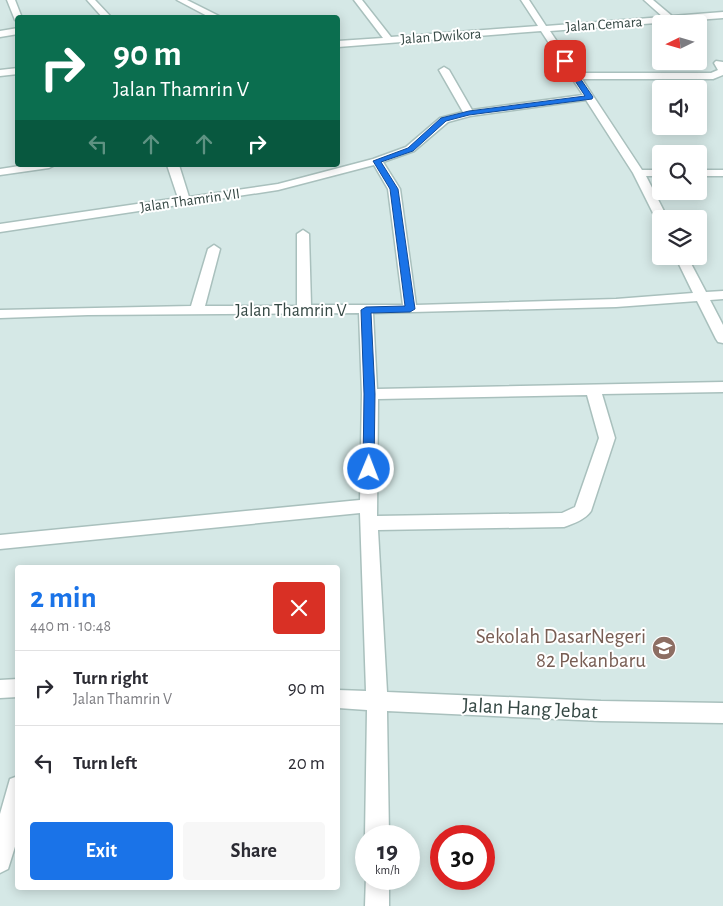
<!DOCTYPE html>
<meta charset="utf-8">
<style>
:root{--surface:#fff;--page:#f7f7f7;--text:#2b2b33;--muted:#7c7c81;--line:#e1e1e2;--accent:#1a73e8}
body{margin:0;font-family:"Alegreya Sans",sans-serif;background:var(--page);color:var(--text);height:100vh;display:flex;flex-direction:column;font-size:19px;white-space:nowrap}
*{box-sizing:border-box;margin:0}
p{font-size:16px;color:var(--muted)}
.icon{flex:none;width:28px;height:28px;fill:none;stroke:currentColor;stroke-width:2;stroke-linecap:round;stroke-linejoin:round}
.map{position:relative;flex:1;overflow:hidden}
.details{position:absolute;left:15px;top:565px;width:325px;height:325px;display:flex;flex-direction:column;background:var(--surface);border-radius:5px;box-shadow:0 2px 12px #0003}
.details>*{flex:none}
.top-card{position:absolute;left:15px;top:15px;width:325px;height:152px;border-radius:5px;box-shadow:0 2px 12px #0003;background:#0b6e4f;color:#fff;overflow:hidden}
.needle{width:32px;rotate:265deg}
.tools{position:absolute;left:652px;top:15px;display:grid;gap:10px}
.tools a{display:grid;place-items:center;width:55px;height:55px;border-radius:5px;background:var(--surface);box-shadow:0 2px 12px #0003;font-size:25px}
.speed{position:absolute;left:355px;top:825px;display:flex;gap:10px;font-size:25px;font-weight:700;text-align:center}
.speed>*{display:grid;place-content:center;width:65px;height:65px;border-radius:50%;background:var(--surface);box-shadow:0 2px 12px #0003;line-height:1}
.speed small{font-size:12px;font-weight:400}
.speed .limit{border:8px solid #d22;background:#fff;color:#111}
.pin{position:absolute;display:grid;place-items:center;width:42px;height:42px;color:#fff;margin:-21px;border-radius:10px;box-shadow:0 2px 8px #0006}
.me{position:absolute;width:55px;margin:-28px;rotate:1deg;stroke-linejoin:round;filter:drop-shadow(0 0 4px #0008)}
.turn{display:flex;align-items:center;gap:18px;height:105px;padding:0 15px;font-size:22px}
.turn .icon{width:65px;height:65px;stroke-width:2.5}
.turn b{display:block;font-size:35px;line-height:42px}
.lanes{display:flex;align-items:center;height:48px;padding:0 15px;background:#0003;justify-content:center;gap:25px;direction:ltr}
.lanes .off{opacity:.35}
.round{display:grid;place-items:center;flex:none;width:52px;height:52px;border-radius:5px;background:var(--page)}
.summary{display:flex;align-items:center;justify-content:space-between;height:85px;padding:0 15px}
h1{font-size:30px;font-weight:600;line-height:38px;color:var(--accent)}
.action{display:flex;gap:10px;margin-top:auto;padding:10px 15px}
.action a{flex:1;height:58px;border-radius:5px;background:var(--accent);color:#fff;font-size:20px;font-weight:600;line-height:58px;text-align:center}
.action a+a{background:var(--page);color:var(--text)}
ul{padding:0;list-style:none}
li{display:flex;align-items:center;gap:15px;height:75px;padding:0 15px;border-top:1px solid var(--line)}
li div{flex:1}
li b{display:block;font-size:19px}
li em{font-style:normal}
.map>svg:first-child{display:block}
.residential{fill:#d5e8e6;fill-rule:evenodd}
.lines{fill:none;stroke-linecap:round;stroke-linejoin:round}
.street-casing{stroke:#a9c0bd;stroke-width:3}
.street{fill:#fff;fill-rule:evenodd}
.route{fill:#1a73e8;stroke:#114b97}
.labels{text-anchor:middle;stroke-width:4;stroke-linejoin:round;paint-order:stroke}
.far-street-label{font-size:15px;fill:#354844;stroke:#fff}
.street-label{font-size:18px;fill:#354844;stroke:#fff}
.near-education-label{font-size:21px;fill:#785e54;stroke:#fff;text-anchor:end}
.near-street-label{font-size:21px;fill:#354844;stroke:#fff}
</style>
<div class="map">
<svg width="723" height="906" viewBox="0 0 723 906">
<rect width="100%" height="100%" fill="#e7f4f3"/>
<!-- residential -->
<path class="residential" d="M0 0H723V906H0ZM18 18H338V165H18ZM661 24H699V61H661ZM661 89H699V126H661ZM661 154H699V191H661ZM661 219H699V256H661ZM18 568H338V888H18ZM366 836H409V879H366ZM441 836H484V879H441Z"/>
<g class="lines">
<!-- street casing -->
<g class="street-casing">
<path id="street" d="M7 0H15L22 18 15 20Z
M87 0H95L112 18H103Z
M177 0H187L223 18H211Z
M354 0H362L391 37 538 26 521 0H529L546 26 663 17 644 0H653L672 16 723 12V18L550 31 578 73H711L718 70 714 63 716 61 723 62V75L713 79H582L642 170H661V176H646L668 219H661V222L656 219 633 173 586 100 470 116 448 122 414 151 383 162 400 189 416 305 616 299 693 293 675 256H687L706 292 723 291V299L710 300 723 325V343L718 342 716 339 697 301 616 307 373 313 377 389 723 382V392L602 394 615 438 591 511C586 519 573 524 564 527L378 530 387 692 601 701 723 703V723L601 721 387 711 389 836H366V838L365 836 367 710 338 708V690L366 691 360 513 0 549V535L360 500 362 394 359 313 88 315 0 318V310L191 306 208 249 214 245 220 249 205 306H297V234L303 230 309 234 311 305H403L388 189 374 165 278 190 0 232V224L178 198 167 165H179L189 197 278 184 373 159 406 147 440 118 463 112 439 70 444 67 449 70 472 110 583 95 541 31 338 47V41L383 38ZM587 395 599 438 575 507 562 513 377 516 378 399Z
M18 28V34L0 37V31Z
M18 68V74L0 76V70Z
M26 165H55L49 168 0 175V169Z
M699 170H723V176H699Z
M18 679V697L0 698V680Z
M18 776V837L8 869 0 873V814L10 779Z
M366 876V879H389V906H365Z"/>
</g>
<!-- street -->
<use href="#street" class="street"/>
</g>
<!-- route -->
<path class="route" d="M563 59H567L593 97 592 99 469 115 446 121 413 151 381 162 398 189 415 309 410 312 371 313 375 394 374 469 373 472H365L363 469 364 394 361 310 366 307 405 306 390 189 373 161 408 148 441 118 469 111 585 96 562 61Z"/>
<!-- icons -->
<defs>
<g id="school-disc" transform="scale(1.25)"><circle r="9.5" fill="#8d6e63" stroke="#fff"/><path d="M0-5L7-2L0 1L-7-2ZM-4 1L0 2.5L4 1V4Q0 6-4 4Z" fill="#fff"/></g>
</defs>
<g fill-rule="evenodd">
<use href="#school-disc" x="664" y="648"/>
</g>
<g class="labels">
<!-- far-street labels -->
<g class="far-street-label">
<text transform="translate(604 24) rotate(-4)" y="5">Jalan Cemara</text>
<text transform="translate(441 36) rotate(-4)" y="5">Jalan Dwikora</text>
<text transform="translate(190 200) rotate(-8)" y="5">Jalan Thamrin VII</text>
</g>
<!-- street labels -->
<g class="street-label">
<text x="291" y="316">Jalan Thamrin V</text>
</g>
<!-- near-education labels -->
<g class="near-education-label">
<text x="646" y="643">Sekolah DasarNegeri<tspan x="646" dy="24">82 Pekanbaru</tspan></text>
</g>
<!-- near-street labels -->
<g class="near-street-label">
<text transform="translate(530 708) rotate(3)" y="7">Jalan Hang Jebat</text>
</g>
</g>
</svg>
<div class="tools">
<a><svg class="needle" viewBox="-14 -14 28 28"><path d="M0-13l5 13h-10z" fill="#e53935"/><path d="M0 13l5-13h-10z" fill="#7c7c81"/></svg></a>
<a><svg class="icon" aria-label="sound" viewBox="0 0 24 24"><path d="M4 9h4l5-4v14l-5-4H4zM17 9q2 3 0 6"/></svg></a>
<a><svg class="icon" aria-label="search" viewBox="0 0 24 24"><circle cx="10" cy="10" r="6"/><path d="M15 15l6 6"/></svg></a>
<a><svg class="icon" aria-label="layers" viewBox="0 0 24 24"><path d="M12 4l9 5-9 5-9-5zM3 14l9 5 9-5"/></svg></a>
</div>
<div class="speed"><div>19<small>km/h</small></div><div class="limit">30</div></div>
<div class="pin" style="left:565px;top:61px;background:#d93025"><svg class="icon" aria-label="arrive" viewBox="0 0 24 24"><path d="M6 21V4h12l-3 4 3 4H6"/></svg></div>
<svg class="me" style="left:369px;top:469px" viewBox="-20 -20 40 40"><circle r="17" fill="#1a73e8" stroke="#fff" stroke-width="3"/><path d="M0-11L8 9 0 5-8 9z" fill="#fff"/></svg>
<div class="top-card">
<div class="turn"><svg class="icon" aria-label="right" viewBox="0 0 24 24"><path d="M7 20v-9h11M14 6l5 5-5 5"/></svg><div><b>90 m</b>Jalan Thamrin V</div></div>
<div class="lanes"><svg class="icon off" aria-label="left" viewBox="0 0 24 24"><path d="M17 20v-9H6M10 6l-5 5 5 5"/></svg><svg class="icon off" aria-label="ahead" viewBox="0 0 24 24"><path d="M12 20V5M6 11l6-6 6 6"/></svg><svg class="icon off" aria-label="ahead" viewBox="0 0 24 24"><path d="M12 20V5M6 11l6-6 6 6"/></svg><svg class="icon" aria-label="right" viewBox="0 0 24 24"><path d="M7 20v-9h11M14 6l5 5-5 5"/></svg></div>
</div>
<section class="details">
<div class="summary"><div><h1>2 min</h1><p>440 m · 10:48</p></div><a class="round" style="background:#d93025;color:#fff"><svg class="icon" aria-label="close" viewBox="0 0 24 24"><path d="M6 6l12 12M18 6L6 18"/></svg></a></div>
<ul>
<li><svg class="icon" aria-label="right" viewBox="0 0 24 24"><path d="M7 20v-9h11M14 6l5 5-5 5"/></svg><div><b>Turn right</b><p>Jalan Thamrin V</p></div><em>90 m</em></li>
<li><svg class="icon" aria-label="left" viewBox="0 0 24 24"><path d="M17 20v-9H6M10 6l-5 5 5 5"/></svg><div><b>Turn left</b></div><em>20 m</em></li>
</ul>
<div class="action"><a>Exit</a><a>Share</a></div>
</section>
</div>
